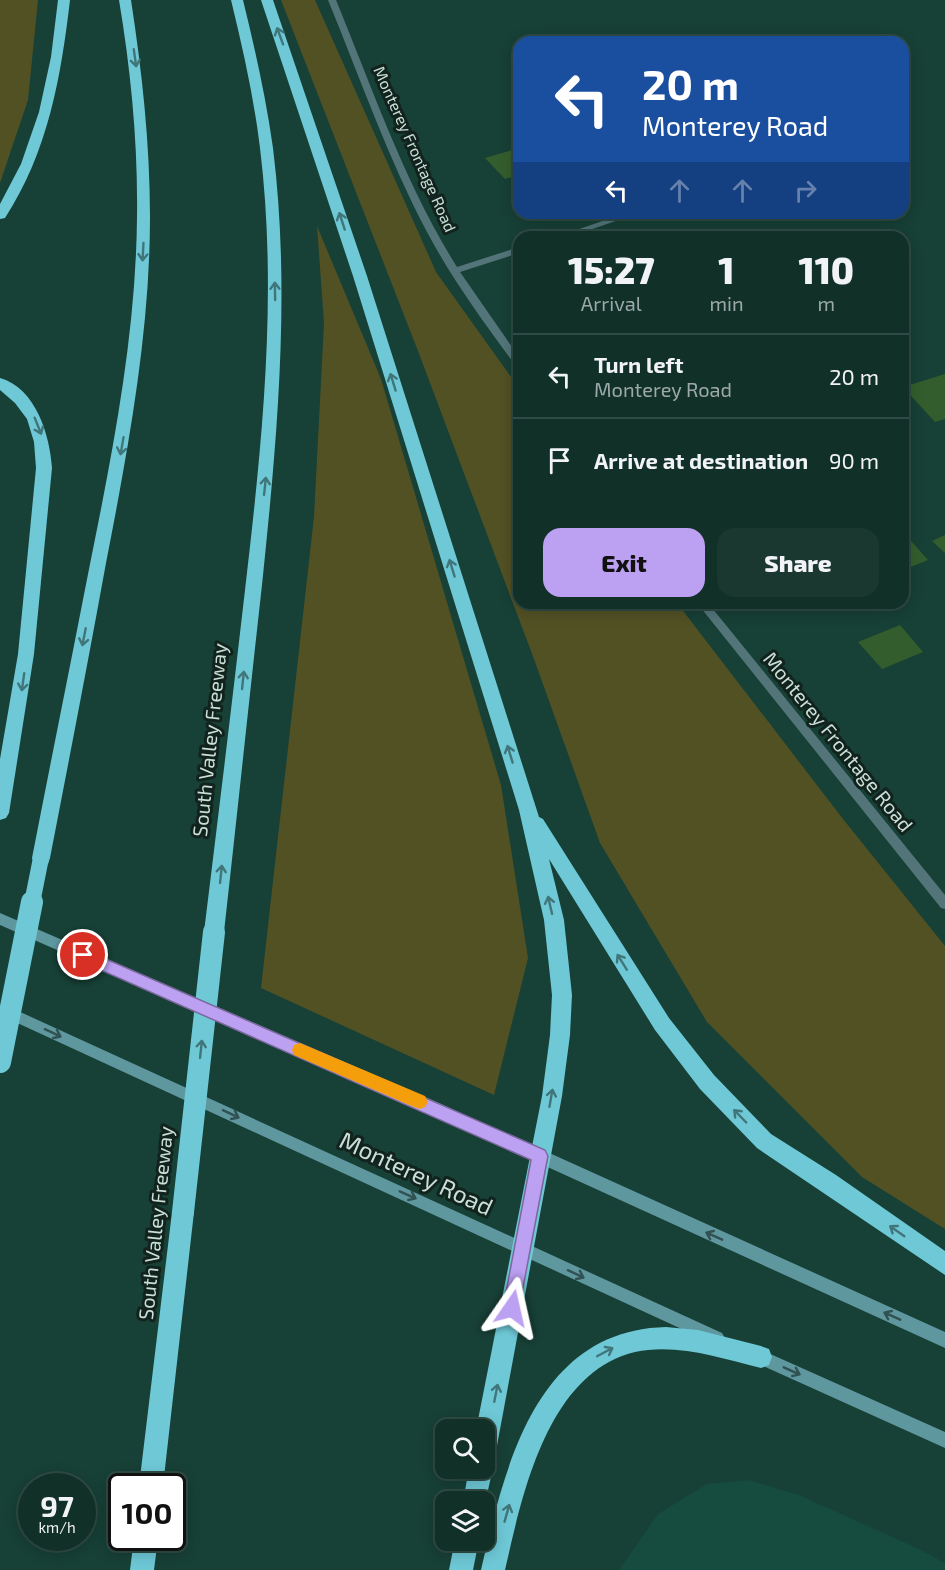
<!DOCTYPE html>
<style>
:root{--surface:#113028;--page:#1a3830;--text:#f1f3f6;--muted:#9ca9a8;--line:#304b45;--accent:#bca0f2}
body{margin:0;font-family:"Exo 2",sans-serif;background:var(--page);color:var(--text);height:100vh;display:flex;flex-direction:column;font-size:22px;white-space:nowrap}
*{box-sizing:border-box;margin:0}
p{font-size:20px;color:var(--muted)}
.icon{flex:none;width:33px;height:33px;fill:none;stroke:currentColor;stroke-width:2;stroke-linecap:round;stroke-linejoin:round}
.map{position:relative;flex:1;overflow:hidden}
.side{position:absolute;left:513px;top:231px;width:396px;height:378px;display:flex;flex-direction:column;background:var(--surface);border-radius:18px;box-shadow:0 3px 15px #0003,0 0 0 2px var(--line)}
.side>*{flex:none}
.hud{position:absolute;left:513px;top:36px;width:396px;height:183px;border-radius:18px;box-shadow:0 3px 15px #0003,0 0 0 2px var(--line);background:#1a4fa0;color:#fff;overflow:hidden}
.tools{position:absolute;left:435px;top:1419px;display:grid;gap:12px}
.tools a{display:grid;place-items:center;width:60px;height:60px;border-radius:12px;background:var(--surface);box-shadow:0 3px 15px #0003,0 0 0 2px var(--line);font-size:30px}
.speed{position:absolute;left:18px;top:1473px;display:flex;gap:12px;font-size:30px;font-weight:700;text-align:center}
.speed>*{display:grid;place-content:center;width:78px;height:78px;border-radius:50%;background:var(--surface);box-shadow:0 3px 15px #0003,0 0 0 2px var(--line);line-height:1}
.speed small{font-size:15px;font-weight:400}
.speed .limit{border:3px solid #111;border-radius:9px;background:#fff;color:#111}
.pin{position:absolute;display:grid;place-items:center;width:51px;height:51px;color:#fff;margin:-26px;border:3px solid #fff;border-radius:50%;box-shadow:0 2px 6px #0007}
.me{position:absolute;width:66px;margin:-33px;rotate:11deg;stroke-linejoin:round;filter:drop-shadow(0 0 4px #0008)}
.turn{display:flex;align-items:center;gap:21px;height:126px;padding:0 30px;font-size:27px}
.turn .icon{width:78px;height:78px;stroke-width:2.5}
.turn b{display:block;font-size:42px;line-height:51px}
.lanes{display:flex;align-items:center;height:57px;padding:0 30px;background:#0003;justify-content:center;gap:30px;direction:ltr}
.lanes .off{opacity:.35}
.eta{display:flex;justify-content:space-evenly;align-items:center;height:102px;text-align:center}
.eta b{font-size:36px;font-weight:800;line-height:42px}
.action{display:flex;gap:12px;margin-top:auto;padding:12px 30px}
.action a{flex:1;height:69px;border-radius:18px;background:var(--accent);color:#111;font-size:24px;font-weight:800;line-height:69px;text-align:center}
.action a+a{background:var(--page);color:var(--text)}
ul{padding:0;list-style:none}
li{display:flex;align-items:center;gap:18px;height:84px;padding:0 30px;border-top:2px solid var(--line)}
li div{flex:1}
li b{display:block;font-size:22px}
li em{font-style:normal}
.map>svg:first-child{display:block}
.built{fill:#164b3f}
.green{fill:#525124}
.building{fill:#345d2d}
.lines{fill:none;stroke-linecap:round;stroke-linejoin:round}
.street{fill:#53757a;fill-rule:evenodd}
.secondary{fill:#5f979f;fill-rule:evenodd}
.highway{fill:#6ec8d6;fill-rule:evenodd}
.highway-bridge-far1{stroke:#6ec8d6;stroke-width:16}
.highway-bridge{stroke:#6ec8d6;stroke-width:22}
.oneway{stroke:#40767a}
.oneway2{stroke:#315152}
.route{fill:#bca0f2;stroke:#7a689d;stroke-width:1.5}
.slow{fill:#f59e0b}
.labels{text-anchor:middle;stroke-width:6;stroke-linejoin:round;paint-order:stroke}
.far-street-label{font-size:16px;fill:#cadfd8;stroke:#12231e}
.street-label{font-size:20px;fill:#cadfd8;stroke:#12231e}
.near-street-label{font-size:24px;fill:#cadfd8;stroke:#12231e}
</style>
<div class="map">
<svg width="945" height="1570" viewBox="0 0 945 1570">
<rect width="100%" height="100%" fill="#174036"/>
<!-- built -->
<path class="built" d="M749 1480 799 1495 917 1548 945 1563V1570H619L658 1514 707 1484Z"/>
<!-- green -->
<path class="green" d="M0 0H38L28 100 0 183Z
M281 0H315L436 272 519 388V603H677L843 819 945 946V1229L862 1177 707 1022 600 843 534 659 418 351Z
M317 226 381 379 501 785 528 958 494 1095 261 988 314 517 324 323Z"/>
<!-- building -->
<path class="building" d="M519 148V175L505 179 485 158Z
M566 213H593V214L572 220Z
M945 374V419L935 422 903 387Z
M903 532 928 560 903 570Z
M945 535V553L932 541Z
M900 625 923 652 882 669 858 642Z"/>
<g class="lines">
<!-- street -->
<path class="street" d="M328 0H336C373 90 405 184 457 267L519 247V253L460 272 519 357V367L516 366C484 323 452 279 427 232 388 158 360 78 328 0Z
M626 213H639L569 237H556Z
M697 603H708L945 895V909L941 908Z"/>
<!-- secondary -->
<path class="secondary" d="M0 913 439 1103 945 1332V1348L429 1113 0 925Z
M5 1005 722 1333 725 1338 722 1343 717 1346 712 1343 0 1015V1007Z
M757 1348 945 1432V1448L752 1361 749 1356 752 1351Z"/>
<!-- highway -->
<path class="highway" d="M58 0H70C61 77 48 152 5 218L0 219V204L21 164 39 112 51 57Z
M119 0H131C142 72 150 143 150 217 150 333 128 450 106 563 88 662 69 760 50 858L48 864 41 866 34 864 32 858C51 760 71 662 90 564 113 450 136 334 137 217 138 144 131 72 119 0Z
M231 0H243C255 49 266 98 273 148 291 293 277 440 262 585 249 701 237 816 224 932L221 938 214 940 207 938 204 932C218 818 232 704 245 590 262 444 278 295 260 148 254 98 243 49 231 0Z
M261 0H273L367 276 539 817 543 819 669 1018 714 1075 771 1134 836 1175 945 1251V1275L757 1148 700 1089 655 1030 549 859 564 920 572 995 570 1035 562 1096 496 1451 490 1460 493 1468 484 1508V1502H463L469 1468H484V1430H476L542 1096 550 1035 552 995 544 920 519 810 353 276Z
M0 378C36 388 50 436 52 468L34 654 9 813 6 818 0 820V759L18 654 36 468 34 442 27 419 15 403 0 390Z
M183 1201 191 1205 194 1212 163 1486H139L172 1212 175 1205Z
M666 1327 698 1330 761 1346 769 1349 772 1357 769 1365 761 1368C721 1358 676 1343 635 1352 547 1373 522 1496 505 1570H481C505 1466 536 1330 666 1327Z
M134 1538H158L154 1570H130Z
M455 1540H479L473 1570H449Z"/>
<!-- highway-bridge-far1 -->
<path class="highway-bridge-far1" d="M32 903 41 858"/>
<!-- highway-bridge -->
<path class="highway-bridge" d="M0 1062 32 902
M183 1212 214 932"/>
</g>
<!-- one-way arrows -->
<defs><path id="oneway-shaft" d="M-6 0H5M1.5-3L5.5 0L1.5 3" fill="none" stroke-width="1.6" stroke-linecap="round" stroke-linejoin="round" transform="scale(1.5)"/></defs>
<g class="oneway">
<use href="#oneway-shaft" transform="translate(280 36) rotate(-110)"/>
<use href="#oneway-shaft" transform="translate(135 58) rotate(82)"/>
<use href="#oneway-shaft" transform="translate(342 221) rotate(-108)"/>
<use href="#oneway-shaft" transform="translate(143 252) rotate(93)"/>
<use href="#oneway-shaft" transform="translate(275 291) rotate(-91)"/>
<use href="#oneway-shaft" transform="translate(393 382) rotate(-107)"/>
<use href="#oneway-shaft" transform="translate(38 426) rotate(68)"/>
<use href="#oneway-shaft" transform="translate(122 446) rotate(100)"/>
<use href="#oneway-shaft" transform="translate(265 486) rotate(-84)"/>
<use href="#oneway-shaft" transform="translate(452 568) rotate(-107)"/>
<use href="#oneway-shaft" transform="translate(84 637) rotate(101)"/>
<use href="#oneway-shaft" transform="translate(243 680) rotate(-84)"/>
<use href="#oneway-shaft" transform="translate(23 682) rotate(98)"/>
<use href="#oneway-shaft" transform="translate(510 754) rotate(-107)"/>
<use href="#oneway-shaft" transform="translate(221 874) rotate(-84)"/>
<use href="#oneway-shaft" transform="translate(550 905) rotate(-103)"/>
<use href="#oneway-shaft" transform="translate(622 962) rotate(-122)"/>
<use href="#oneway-shaft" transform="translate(201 1049) rotate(-84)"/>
<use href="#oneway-shaft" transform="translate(551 1098) rotate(-80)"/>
<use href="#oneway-shaft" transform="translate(740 1116) rotate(-134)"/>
<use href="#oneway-shaft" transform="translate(897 1231) rotate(-145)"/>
<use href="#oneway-shaft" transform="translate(605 1352) rotate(-28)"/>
<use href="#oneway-shaft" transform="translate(496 1393) rotate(-79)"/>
<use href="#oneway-shaft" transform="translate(507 1513) rotate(-74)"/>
</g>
<g class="oneway2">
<use href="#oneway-shaft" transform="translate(53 1033) rotate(25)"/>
<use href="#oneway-shaft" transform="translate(231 1114) rotate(25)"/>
<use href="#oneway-shaft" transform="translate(408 1195) rotate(24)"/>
<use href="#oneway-shaft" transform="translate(714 1236) rotate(-156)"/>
<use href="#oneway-shaft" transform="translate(576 1274) rotate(25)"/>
<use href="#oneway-shaft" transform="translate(892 1316) rotate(-156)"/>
<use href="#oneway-shaft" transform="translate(792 1371) rotate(24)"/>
</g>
<!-- route -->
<path class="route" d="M83 949 545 1150 548 1156 518 1314 512 1317 506 1314 503 1308 531 1160 78 960 76 955 78 951Z"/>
<!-- slow -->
<path class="slow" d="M300 1043 425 1096 428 1102 425 1107 420 1109 414 1107 294 1055 292 1050 294 1045Z"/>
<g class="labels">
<!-- far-street labels -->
<g class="far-street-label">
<text transform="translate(415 149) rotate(66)" y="6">Monterey Frontage Road</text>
</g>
<!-- street labels -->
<g class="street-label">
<text transform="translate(210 740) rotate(-84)" y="7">South Valley Freeway</text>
<text transform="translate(838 742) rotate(51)" y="7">Monterey Frontage Road</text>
<text transform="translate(156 1223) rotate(-84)" y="7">South Valley Freeway</text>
</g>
<!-- near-street labels -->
<g class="near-street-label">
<text transform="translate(416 1174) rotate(25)" y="8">Monterey Road</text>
</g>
</g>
</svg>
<div class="tools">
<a><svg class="icon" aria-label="search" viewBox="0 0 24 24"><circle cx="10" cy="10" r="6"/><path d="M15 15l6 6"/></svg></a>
<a><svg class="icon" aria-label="layers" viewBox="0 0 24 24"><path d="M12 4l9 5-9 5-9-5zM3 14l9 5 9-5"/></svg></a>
</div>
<div class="speed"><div>97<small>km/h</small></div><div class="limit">100</div></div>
<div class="pin" style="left:83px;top:955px;background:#d93025"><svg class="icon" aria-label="arrive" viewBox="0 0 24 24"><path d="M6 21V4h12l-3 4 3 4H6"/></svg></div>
<svg class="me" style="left:512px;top:1308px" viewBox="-20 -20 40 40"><path d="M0-17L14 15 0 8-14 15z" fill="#bca0f2" stroke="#fff" stroke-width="4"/></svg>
<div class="hud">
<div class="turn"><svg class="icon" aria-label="left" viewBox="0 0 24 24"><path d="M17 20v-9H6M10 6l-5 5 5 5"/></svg><div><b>20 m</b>Monterey Road</div></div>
<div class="lanes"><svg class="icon" aria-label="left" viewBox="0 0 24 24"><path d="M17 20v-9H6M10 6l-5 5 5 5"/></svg><svg class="icon off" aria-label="ahead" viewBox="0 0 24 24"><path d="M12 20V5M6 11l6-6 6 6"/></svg><svg class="icon off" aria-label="ahead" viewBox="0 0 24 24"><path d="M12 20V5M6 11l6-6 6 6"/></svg><svg class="icon off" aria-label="right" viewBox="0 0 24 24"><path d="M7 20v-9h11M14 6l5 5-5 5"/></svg></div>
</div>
<section class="side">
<div class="eta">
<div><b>15:27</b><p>Arrival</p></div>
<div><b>1</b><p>min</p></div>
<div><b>110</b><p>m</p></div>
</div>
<ul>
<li><svg class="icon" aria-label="left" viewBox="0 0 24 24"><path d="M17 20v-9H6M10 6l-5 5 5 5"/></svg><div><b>Turn left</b><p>Monterey Road</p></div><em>20 m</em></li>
<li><svg class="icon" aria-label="arrive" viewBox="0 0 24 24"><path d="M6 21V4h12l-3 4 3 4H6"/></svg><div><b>Arrive at destination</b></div><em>90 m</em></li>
</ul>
<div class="action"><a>Exit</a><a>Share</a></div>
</section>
</div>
